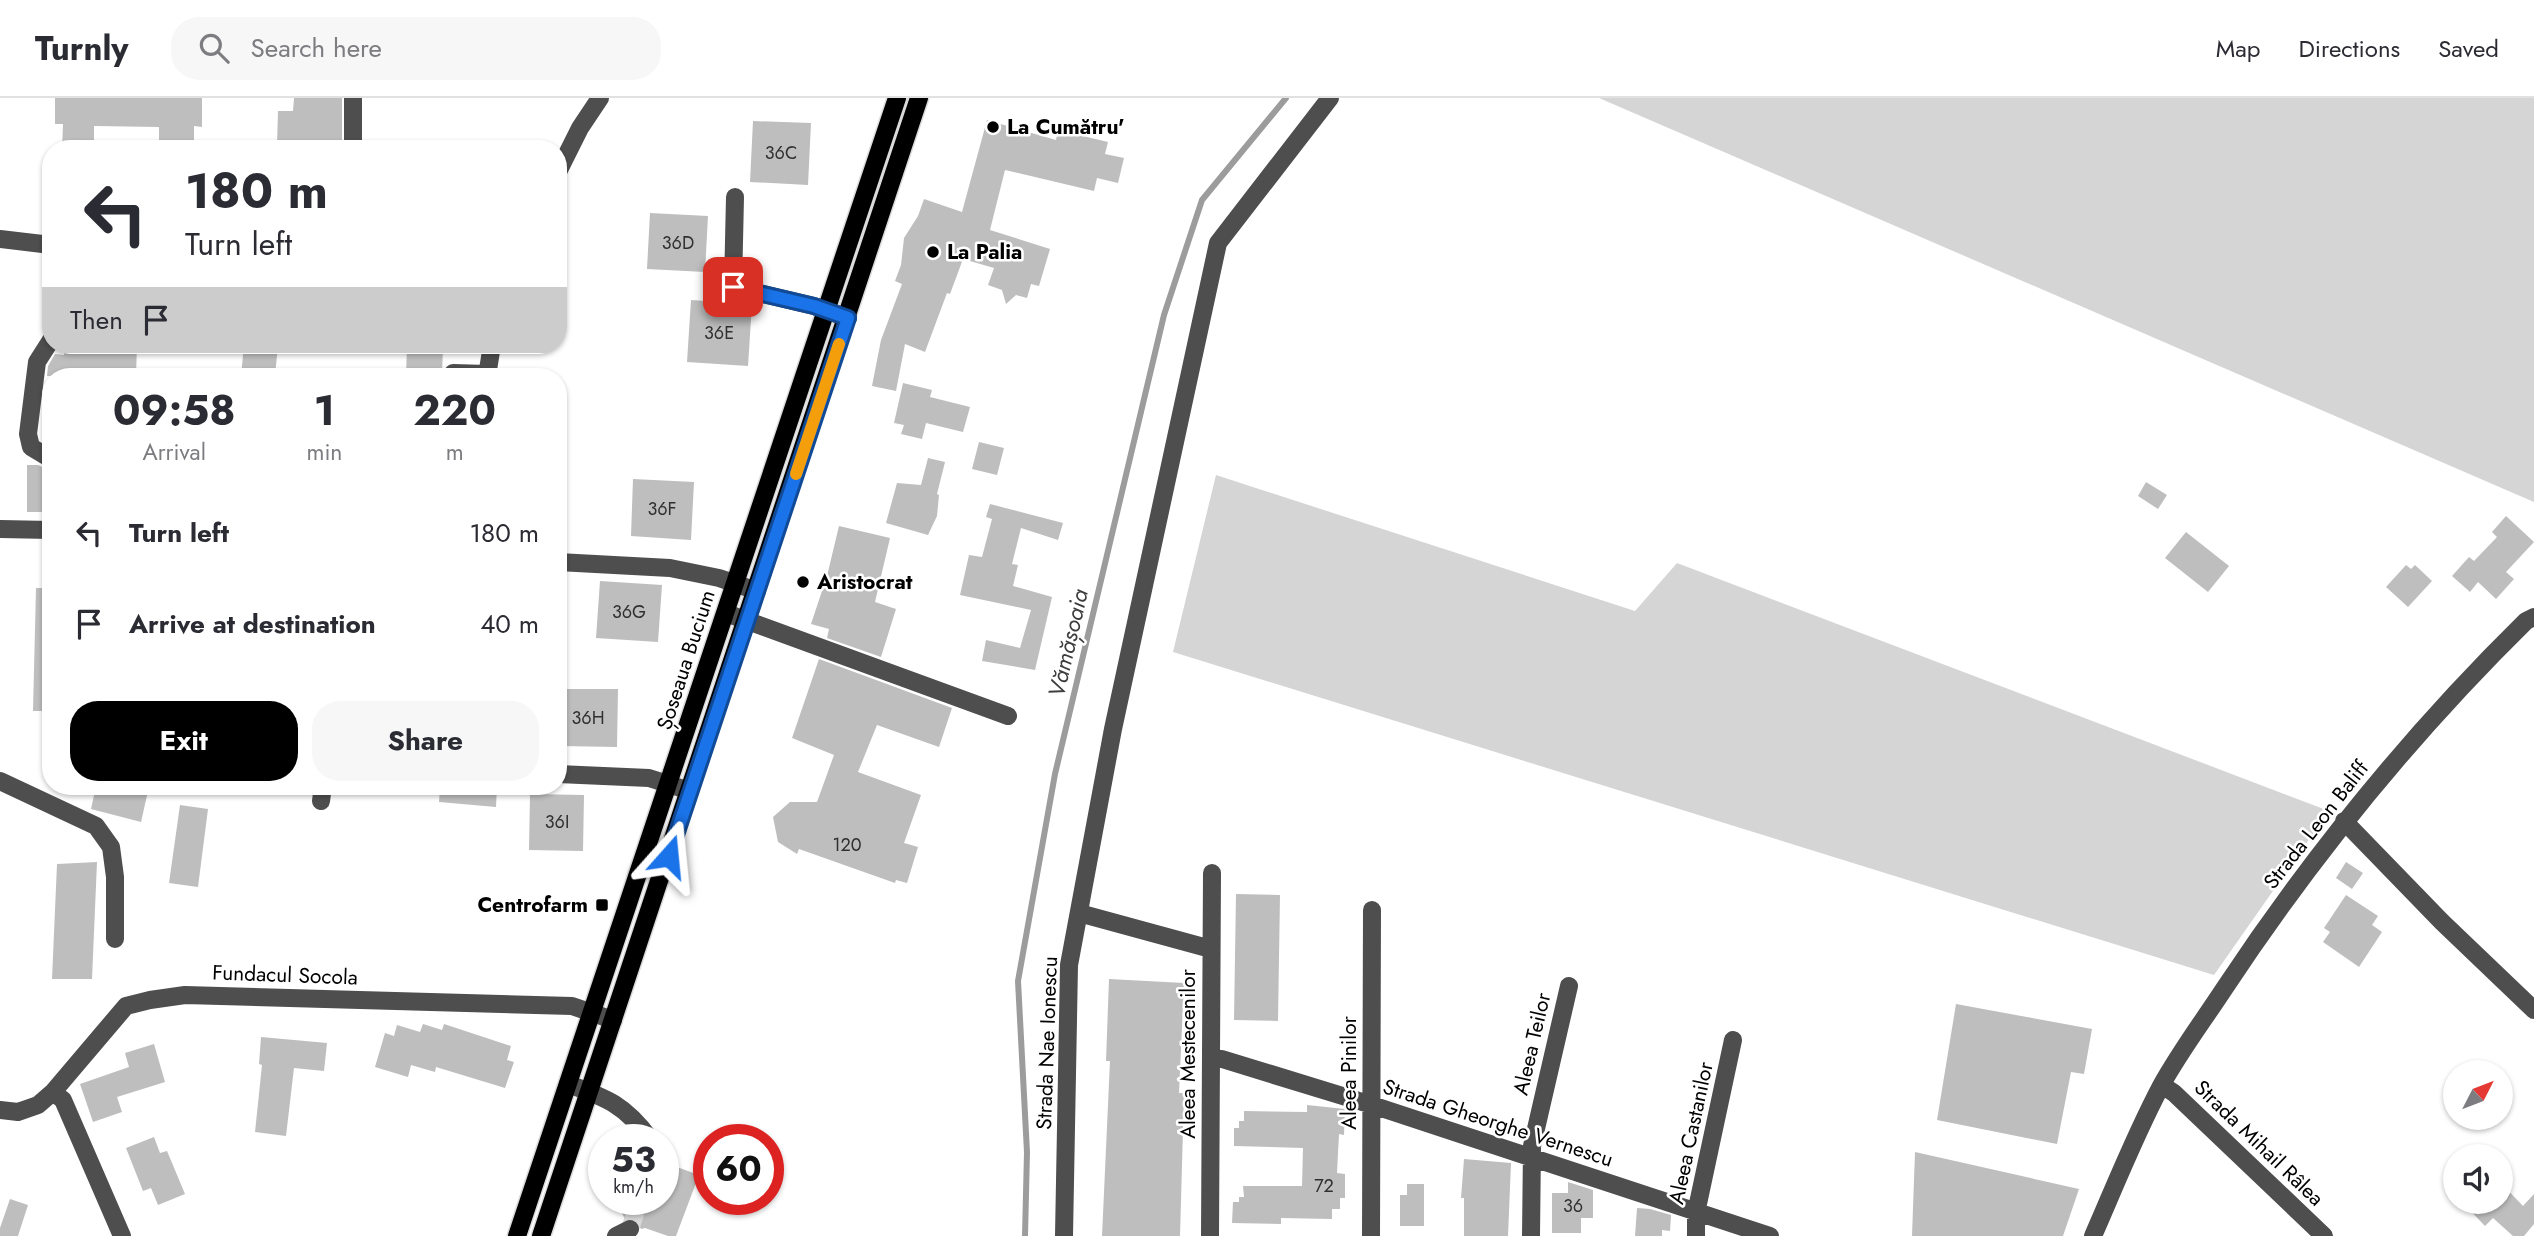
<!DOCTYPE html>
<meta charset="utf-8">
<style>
:root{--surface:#fff;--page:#f7f7f7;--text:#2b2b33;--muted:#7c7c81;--line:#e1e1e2;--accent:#000}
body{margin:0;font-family:Jost,sans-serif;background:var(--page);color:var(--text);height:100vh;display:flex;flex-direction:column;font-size:26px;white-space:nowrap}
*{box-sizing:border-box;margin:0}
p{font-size:23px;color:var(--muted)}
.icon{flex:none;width:38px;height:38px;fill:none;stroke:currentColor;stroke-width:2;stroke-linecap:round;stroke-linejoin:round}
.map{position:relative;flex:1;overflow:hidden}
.panel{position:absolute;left:42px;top:270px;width:525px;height:427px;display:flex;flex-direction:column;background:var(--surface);border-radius:28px;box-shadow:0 2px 5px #0004}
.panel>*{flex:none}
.guide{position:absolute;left:42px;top:42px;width:525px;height:214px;border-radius:28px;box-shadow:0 2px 5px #0004;background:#fff;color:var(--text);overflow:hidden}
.needle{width:46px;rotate:48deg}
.fabs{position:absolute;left:2443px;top:962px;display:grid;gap:14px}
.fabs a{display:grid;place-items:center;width:70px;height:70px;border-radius:50%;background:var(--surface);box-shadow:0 2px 5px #0004;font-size:35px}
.speed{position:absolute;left:588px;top:1026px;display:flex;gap:14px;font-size:35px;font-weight:700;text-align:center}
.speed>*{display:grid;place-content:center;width:91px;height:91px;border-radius:50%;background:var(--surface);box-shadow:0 2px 5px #0004;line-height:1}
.speed small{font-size:18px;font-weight:400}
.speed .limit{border:10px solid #d22;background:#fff;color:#111}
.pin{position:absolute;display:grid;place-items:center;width:60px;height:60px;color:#fff;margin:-30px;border-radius:14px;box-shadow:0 4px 10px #0006}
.me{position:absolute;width:77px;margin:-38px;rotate:18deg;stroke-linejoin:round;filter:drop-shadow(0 0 5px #0008)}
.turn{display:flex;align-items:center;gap:24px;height:147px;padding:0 28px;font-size:32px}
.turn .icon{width:91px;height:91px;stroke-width:2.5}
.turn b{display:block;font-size:49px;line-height:60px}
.then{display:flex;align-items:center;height:66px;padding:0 28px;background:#0003;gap:14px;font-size:26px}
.eta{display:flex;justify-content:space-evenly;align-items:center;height:119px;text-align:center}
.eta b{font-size:42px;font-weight:700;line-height:49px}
.primary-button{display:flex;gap:14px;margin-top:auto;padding:14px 28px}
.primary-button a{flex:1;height:80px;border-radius:28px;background:var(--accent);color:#fff;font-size:28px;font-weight:700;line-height:80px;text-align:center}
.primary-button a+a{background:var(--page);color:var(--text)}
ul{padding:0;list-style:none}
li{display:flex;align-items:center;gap:21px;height:91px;padding:0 28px}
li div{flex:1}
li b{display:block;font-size:26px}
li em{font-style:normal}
header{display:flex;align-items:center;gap:42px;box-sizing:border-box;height:98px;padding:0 35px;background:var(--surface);border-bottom:2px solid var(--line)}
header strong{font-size:33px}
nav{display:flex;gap:38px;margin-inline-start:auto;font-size:24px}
.search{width:490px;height:63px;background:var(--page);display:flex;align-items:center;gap:18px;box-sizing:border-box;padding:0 24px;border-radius:28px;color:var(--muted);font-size:26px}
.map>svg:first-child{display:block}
.green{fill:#d5d5d5}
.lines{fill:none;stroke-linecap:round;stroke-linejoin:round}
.stream{stroke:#9c9c9c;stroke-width:6}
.building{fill:#bebebe}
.minor-tunnel{stroke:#d9d9d9;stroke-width:18;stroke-dasharray:18 9;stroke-linecap:butt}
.major-casing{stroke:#dbdbdb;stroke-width:21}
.minor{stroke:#4e4e4e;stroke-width:18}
.major{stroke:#000;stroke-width:18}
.route-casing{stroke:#114b97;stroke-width:18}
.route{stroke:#1a73e8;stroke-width:12}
.slow{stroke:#f59e0b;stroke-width:12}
.poi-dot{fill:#000;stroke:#fff;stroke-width:2.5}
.labels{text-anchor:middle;stroke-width:5;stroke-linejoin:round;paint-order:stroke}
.number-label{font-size:18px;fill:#303030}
.poi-label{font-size:21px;font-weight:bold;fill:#000;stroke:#fff;text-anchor:start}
.street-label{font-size:21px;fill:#000;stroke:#fff}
.water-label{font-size:23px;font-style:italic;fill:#3d3d3d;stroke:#fff}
</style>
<header>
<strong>Turnly</strong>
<div class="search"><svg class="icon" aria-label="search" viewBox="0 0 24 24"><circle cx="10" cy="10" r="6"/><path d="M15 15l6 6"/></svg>Search here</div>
<nav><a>Map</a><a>Directions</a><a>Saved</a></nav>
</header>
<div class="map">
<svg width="2534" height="1138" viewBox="0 0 2534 1138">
<rect width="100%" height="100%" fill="#fff"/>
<!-- green -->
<path class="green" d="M1599 0H2534V404Z
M1216 377 1635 513 1677 465 2329 713 2214 877 1173 554Z"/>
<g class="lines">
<!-- stream -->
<path class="stream" d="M1025 1138 1027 1054 1018 883 1055 676 1164 217 1202 102 1286 0"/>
</g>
<!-- building -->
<path class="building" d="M55 0H202V29L194 28V51H159V29L94 28V51H62L63 26H55Z
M294 0H342V51H295V47H277L278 13H293Z
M987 22 1056 42 1058 32 1108 44 1105 56 1124 60 1118 85 1097 80 1094 93 1005 72 990 132 1050 151 1039 188 1031 186 1027 200 1016 197 1006 206 1002 192 988 187 994 170 963 161 950 196 947 195 925 254 905 246 896 293 872 288 881 242 902 186 895 183 901 167 904 140 918 118 924 101 962 114Z
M753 23 811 25 808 87 750 84Z
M650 115 708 118 705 174 647 171Z
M691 202 752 206 748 268 687 264Z
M64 247H137L136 278H47L48 268 55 256 64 257Z
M244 247H278L275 278H241Z
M407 247H443L442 278H406Z
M903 285 932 292 930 299 970 309 963 334 926 325 922 341 901 336 904 327 894 325Z
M979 344 1004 350 997 377 972 371Z
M928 360 945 364 937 396 939 397 937 418 928 437 886 425 897 385 921 387Z
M27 367H38L47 371V414H27Z
M633 381 694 384 691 442 631 438Z
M2146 384 2167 397 2158 411 2138 398Z
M990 406 1063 425 1058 442 1021 430 1012 466 1018 467 1013 488 1052 499 1035 572 982 563 986 542 1020 550 1031 512 960 497 969 457 982 459 992 421 986 419Z
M2506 418 2534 444 2506 474 2514 481 2496 501 2478 484 2470 494 2452 478 2469 459 2474 463 2497 439 2492 434Z
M839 428 890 440 875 504 896 511 881 559 827 540 829 531 811 526 827 478Z
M2186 434 2229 468 2208 494 2165 460Z
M2406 467 2411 471 2415 467 2432 483 2408 509 2386 489Z
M600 483 662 487 658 544 596 540Z
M36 490H51V613H33Z
M819 561 952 610 939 649 877 627 858 674 921 697 904 745 918 749 907 785 896 782 895 785 799 751 797 756 778 744 773 719 790 704H817L834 657 792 640Z
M559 591H618L617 649 559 648Z
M96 688H124L148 693 141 724 91 711Z
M440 688H497L496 709 439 704Z
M530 696 584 697 583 753 529 752Z
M180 707 208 711 198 789 169 785Z
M97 764 92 881H52L57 766Z
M2346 764 2363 775 2352 791 2336 780Z
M1236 796 1280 797 1278 923 1234 922Z
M2346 797 2378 818 2372 827 2382 834 2359 869 2323 844 2330 834 2324 830Z
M1109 881 1184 885 1179 995H1184L1180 1138H1102L1110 963H1106Z
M1956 906 2092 931 2084 976 2071 974 2057 1046 1937 1022Z
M423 926 442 932 444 926 511 948 507 962 514 964 505 990 436 969 435 974 411 967 408 979 375 969 385 935 394 938 397 927 420 934Z
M261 939 327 945 324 973 294 970 286 1038 255 1034 262 967 259 966Z
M154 946 165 984 117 999 122 1014 93 1024 80 986 129 969 125 955Z
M1307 1007 1345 1011 1344 1037 1339 1036 1337 1075 1345 1076V1100H1340V1111H1332V1121L1281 1120V1126L1232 1125 1233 1104H1239V1099H1244L1243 1088H1302L1303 1050 1234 1048V1030H1239V1023H1244V1013L1307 1014Z
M154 1039 160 1055 167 1053 185 1096 158 1107 151 1090 143 1093 126 1050Z
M1915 1054 2079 1091 2063 1138H1912Z
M1464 1061 1511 1065 1508 1138H1464V1100H1461Z
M663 1064 699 1077 676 1138H668L645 1130 641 1131 636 1121H625L615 1101H663Z
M1568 1084 1593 1092V1120H1581V1135H1552V1095H1568Z
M2501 1085 2523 1108 2534 1096V1126L2524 1138H2513L2493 1120 2485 1128 2462 1104H2501Z
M1407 1086H1424V1128H1400V1097H1407Z
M10 1101 28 1107 18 1138H0V1130Z
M1637 1110 1650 1111 1671 1117 1670 1133 1662 1132V1138H1635Z"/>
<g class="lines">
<!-- minor-tunnel -->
<path class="minor-tunnel" d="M630 1131 640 1101"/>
<!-- major casing -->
<g class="major-casing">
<path id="major" d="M517 1138 897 0
M541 1138 919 0"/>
</g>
<!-- minor -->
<path class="minor" d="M353 0V51
M558 74 580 30 600 0
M735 99 733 189 814 208 848 220
M0 141 51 147
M51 242 37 264 28 336 31 349 51 361
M453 278V275L487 276
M487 278 492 247
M0 431 51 432
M558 464 670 470 719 480 757 493
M726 515 1008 618
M558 676 649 680 690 693
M0 683 96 728 111 749 115 779V841
M321 703 323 688
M2344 723 2442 824 2534 912
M1079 815 1211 851
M1211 961H1222L1372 1007 1770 1138
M568 986C607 1000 625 1007 650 1041
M2162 987 2174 995 2324 1138
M53 994 63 1002 122 1138
M0 1012 18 1014 38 1007 53 994 126 908 150 902 185 897 572 908 613 922
M616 1138 630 1131
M1064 1138 1069 867 1113 631 1218 145 1330 0
M1210 1138 1212 775
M1371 1138 1372 812
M1531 1138 1532 1048 1569 888
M1696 1138V1115L1733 942
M2093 1138C2115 1088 2135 1037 2161 988 2179 955 2203 923 2224 891 2312 758 2412 635 2526 523L2534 519"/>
<!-- major -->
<use href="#major" class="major"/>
</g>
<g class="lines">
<!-- route casing -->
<g class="route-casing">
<path id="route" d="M669 758 848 220 814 208 733 189"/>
</g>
<!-- route -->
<use href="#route" class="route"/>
<!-- slow -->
<path class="slow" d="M796 376 839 246"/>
</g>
<!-- markers -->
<g class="poi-dot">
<circle cx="993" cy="29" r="7"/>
<circle cx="933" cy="154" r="7"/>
<circle cx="803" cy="484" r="7"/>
<rect x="595" y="800" width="14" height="14" rx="3.5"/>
</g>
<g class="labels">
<!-- number labels -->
<g class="number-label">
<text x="781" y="61">36C</text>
<text x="678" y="151">36D</text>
<text x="719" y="241">36E</text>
<text x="662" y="417">36F</text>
<text x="629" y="520">36G</text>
<text x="588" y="626">36H</text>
<text x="557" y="730">36I</text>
<text x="847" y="753">120</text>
<text x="1324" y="1094">72</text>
<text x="1573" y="1114">36</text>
</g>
<!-- poi labels -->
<g class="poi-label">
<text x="1007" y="36">La Cumătru'</text>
<text x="947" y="161">La Palia</text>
<text x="817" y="491">Aristocrat</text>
<text x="588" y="814" text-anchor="end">Centrofarm</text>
</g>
<!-- street labels -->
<g class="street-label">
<text transform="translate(686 562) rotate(-72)" y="7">Șoseaua Bucium</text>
<text transform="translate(2316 727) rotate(-52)" y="7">Strada Leon Baliff</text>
<text transform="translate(285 877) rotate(2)" y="7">Fundacul Socola</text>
<text transform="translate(1047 945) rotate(-88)" y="7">Strada Nae Ionescu</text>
<text transform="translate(1532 946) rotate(-77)" y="7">Aleea Teilor</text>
<text transform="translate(1188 956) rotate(-90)" y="7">Aleea Mestecenilor</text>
<text transform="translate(1349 975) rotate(-90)" y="7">Aleea Pinilor</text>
<text transform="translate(1498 1025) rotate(18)" y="7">Strada Gheorghe Vernescu</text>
<text transform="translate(1691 1035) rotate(-78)" y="7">Aleea Castanilor</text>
<text transform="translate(2259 1045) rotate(44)" y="7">Strada Mihail Râlea</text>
</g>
<!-- water labels -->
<g class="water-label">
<text transform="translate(1068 545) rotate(-77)" y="8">Vămășoaia</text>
</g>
</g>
</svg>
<div class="fabs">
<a><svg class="needle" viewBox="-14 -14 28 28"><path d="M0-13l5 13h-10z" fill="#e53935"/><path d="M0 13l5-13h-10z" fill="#7c7c81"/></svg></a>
<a><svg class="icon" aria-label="sound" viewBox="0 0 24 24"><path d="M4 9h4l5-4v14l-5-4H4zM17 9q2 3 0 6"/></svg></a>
</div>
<div class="speed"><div>53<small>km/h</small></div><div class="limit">60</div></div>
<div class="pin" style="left:733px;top:189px;background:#d93025"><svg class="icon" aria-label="arrive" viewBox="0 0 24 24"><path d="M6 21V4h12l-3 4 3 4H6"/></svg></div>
<svg class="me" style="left:669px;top:758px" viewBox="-20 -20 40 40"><path d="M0-17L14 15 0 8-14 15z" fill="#1a73e8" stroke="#fff" stroke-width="4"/></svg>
<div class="guide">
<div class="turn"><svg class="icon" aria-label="left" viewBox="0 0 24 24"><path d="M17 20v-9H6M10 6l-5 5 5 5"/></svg><div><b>180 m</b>Turn left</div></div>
<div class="then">Then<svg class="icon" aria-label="arrive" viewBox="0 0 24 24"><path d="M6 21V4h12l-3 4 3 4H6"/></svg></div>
</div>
<section class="panel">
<div class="eta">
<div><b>09:58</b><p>Arrival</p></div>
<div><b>1</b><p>min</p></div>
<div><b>220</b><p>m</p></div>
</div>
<ul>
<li><svg class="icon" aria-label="left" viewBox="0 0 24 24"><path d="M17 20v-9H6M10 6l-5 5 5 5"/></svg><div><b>Turn left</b></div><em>180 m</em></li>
<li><svg class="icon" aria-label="arrive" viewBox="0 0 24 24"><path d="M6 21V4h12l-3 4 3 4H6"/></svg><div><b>Arrive at destination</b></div><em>40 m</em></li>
</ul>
<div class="primary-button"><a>Exit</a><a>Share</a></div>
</section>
</div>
